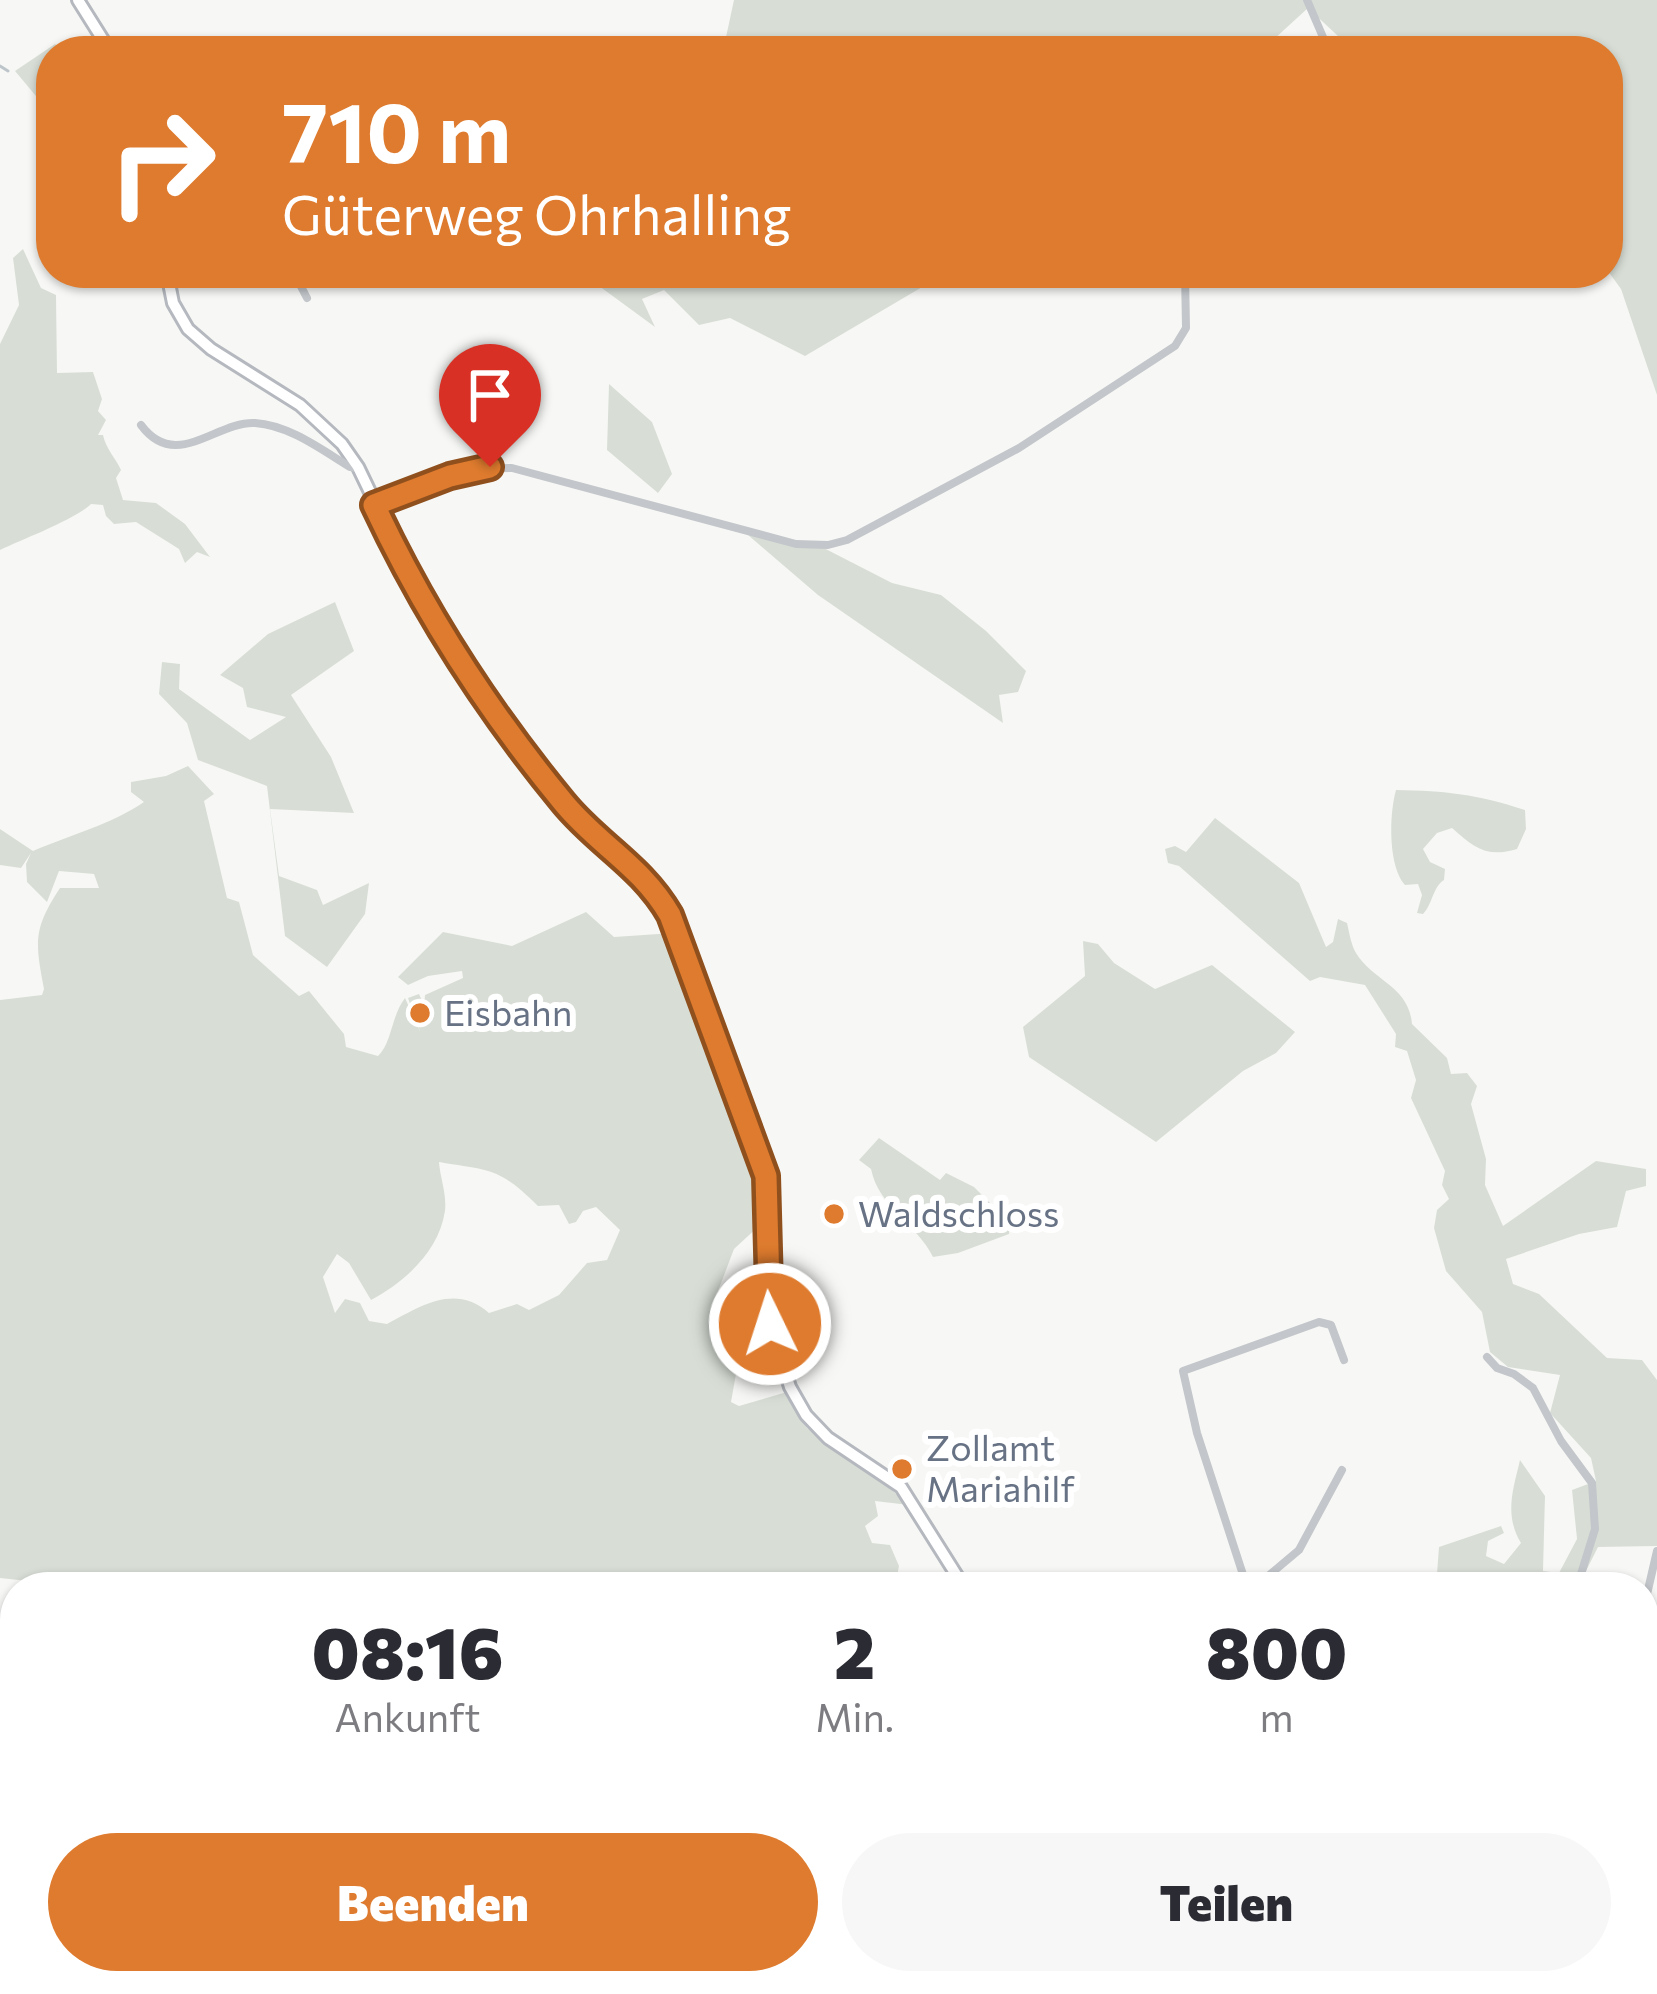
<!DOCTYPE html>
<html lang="de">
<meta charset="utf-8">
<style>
:root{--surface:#fff;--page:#f7f7f7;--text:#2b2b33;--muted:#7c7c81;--accent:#de7b2e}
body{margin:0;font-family:Commissioner,sans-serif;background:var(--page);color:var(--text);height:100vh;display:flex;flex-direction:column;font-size:45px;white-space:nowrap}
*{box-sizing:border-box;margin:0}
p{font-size:39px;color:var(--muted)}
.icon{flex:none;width:66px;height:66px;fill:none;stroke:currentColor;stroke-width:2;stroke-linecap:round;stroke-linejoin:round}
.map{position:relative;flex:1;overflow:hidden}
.sheet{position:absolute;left:0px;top:1572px;width:1659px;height:423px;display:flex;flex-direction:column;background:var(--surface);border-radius:48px 48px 0 0;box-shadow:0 3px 9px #0004}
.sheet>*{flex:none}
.hud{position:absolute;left:36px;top:36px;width:1587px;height:252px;border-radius:48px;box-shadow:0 3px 9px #0004;background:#de7b2e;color:#fff;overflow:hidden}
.pin{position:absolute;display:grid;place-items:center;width:102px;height:102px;color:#fff;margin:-123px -51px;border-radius:50% 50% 50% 0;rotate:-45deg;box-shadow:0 0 12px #0007}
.pin .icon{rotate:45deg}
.me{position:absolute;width:132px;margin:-66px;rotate:356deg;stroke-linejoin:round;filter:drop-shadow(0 0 9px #0008)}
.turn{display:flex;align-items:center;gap:42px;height:252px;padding:0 48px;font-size:54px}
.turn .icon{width:156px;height:156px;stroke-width:2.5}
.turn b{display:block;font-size:84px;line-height:102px}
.eta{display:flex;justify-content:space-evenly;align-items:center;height:204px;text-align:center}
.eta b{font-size:72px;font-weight:800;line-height:84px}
.action{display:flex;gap:24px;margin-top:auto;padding:24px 48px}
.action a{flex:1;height:138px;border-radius:72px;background:var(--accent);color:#fff;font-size:48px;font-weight:800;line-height:138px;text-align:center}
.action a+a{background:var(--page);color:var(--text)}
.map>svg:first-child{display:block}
.green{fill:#d8ded6;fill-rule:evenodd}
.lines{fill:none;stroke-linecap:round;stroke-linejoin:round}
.stream{stroke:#bdc5cb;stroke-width:3}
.secondary-casing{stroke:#b5b9bf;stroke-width:16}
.minor{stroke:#c3c6ca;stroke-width:8}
.secondary{stroke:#fff;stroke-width:10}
.route-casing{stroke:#90501e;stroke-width:30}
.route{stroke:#de7b2e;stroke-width:21}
.poi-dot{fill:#de7b2e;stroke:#fff;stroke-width:4.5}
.labels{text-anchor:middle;stroke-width:12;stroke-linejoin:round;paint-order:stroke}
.poi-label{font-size:36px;fill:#677285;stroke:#fff;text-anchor:start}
</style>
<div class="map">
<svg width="1657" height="1994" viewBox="0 0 1657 1994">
<rect width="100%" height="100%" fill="#f7f8f5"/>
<!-- green -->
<path class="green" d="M734 0H1657V395L1621 289 1608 271V51H1354L1308 8 1261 51H723Z
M55 44 64 51H51V114L15 71Z
M23 249 41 288 56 295 57 373 93 372 102 399 98 411 106 420 98 435H103C106 449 115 457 121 470L116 478 123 500 156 503 185 524 210 557 197 552 185 563 179 549 136 522 114 524 106 516 103 505 91 504C76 519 23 539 0 550V344L19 305 13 258Z
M610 273H946L805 356 730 318 699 325 664 290 642 299 655 327 599 286Z
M609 384 652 422 672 474 658 493 607 450Z
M748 535 814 543 892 583 941 595 986 631 1026 671 1018 692 999 695 1003 723 818 595Z
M335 602 354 651 291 695 331 757 354 813 270 809 279 876 317 890 323 905 369 883 365 914 327 967 285 936 267 786 198 760 187 723 159 694 162 662 180 664 179 689 250 740 286 717 247 707 243 688 220 675 268 634Z
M188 766 214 794 204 801 227 898 239 902 253 955 299 996 309 991 344 1034 346 1047 378 1056C392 1043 391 1016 405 998L420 1031 408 998 419 994 424 1005 425 995 463 978 462 971 428 976 408 985 398 977 443 932 512 946 586 912 614 937 673 933 757 1155 764 1184 760 1225 734 1249 718 1291 757 1324 767 1342 739 1357 731 1402 739 1406 787 1392 807 1428 856 1460 909 1505 875 1501 878 1516 865 1526 872 1543 890 1545 899 1566 895 1587H83L0 1578V1000L42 995 44 989C35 942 33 929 60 888H99L94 874 59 871 47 902 27 882 26 864 31 853 21 868 0 865V829L33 851C70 835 112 824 144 802L131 792V782L166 776ZM439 1162C492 1171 498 1167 538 1206L559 1205 569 1224 576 1222 583 1211 596 1207 620 1230 607 1260 587 1263 559 1295 529 1310 517 1304 489 1313C455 1283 421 1306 387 1324L369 1321 360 1303 345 1299 335 1313 323 1277 337 1254 349 1263 371 1300C405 1282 439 1251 445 1211 447 1195 440 1177 439 1162Z
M1396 790C1447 791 1476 794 1525 810L1526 829 1517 849C1487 858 1474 848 1452 828L1437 833 1423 849 1430 862 1445 869 1444 880C1432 888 1433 904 1423 914L1417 913 1422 895 1418 884 1405 885C1388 866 1389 815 1396 790Z
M1215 818 1299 883 1326 947 1333 942 1338 919 1347 923C1349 931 1351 945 1356 953 1373 981 1409 986 1412 1024L1447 1058 1451 1074 1467 1073 1477 1086 1471 1104 1486 1159 1485 1185 1503 1226 1596 1161 1646 1169V1186L1626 1191 1617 1227 1579 1234 1506 1259 1513 1284 1539 1294 1607 1358 1642 1360 1657 1380V1546L1598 1547 1578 1587H1436L1439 1547 1501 1526 1504 1533 1488 1541 1486 1556 1504 1564 1521 1543C1504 1515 1513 1490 1520 1460L1545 1496 1543 1571 1559 1573 1577 1539 1572 1490 1596 1481 1591 1458 1550 1413 1560 1375 1508 1367 1490 1352 1482 1312 1446 1271 1434 1228 1437 1210 1449 1199 1442 1185 1445 1171 1411 1098 1416 1080 1407 1051 1395 1047 1396 1034 1365 985 1320 977 1310 981 1179 866 1168 863 1165 849 1175 846 1186 852Z
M1083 941 1098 944 1114 963 1155 989 1212 965 1295 1032 1276 1053 1243 1071 1156 1142 1029 1057 1023 1027 1085 976Z
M879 1138 940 1180 946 1173 974 1187 1010 1223 1009 1234 958 1253 933 1257C917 1224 879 1208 871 1169L859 1160Z
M1654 1804 1657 1850 1647 1859 1657 1867V1891L1649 1886 1644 1939 1657 1947V1994H1210L1203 1980H1644V1816Z
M499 1980H593L597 1994H529Z
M703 1980H847L845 1994H710Z"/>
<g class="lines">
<!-- stream -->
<path class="stream" d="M0 66 8 71
M718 1980 730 1994"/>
<!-- secondary casing -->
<g class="secondary-casing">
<path id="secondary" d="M78 0 110 51
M167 273 173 303 188 329 211 349 300 405 342 444 358 467 418 592 466 673 561 800 655 889 684 947 761 1157 768 1203 766 1268 770 1324 790 1387 806 1415 828 1438 901 1487 964 1587
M1191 1980 1198 1994"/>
</g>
<!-- minor -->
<path class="minor" d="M1307 0 1329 51
M294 273 307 298
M141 425C176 472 216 421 255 423 289 425 322 450 350 467L358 468
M376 504 472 469 512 468 796 544 828 545 847 540 1019 448 1175 346 1186 328 1185 273
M1487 1357 1497 1368 1514 1374 1533 1388 1561 1441 1592 1483 1595 1529 1577 1587
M1247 1587 1197 1433 1183 1371 1319 1322 1331 1325 1344 1360
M1255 1587 1299 1550 1342 1470
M1644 1607 1657 1551
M1644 1720 1657 1767"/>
<!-- secondary -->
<use href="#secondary" class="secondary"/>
</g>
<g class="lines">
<!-- route casing -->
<g class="route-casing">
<path id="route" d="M490 467 450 476 374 505C424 612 488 711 563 802 598 845 641 865 670 915L766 1176 770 1324"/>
</g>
<!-- route -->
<use href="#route" class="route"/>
</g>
<!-- markers -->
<g class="poi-dot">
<circle cx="420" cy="1013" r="12"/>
<circle cx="834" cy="1214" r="12"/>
<circle cx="902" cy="1469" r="12"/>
</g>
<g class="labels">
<!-- poi labels -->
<g class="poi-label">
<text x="444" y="1026">Eisbahn</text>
<text x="858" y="1227">Waldschloss</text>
<text x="926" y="1461">Zollamt<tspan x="926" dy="41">Mariahilf</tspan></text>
</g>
</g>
</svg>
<div class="pin" style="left:490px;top:467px;background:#d93025"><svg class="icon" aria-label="arrive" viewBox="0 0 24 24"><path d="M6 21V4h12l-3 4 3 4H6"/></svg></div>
<svg class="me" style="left:770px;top:1324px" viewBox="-20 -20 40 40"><circle r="17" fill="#de7b2e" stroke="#fff" stroke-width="3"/><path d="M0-11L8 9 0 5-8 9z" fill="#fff"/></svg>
<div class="hud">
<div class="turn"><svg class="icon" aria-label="right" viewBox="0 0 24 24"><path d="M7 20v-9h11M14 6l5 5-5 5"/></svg><div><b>710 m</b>Güterweg Ohrhalling</div></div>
</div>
<section class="sheet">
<div class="eta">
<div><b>08:16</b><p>Ankunft</p></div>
<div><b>2</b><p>Min.</p></div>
<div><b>800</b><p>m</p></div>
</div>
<div class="action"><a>Beenden</a><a>Teilen</a></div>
</section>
</div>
